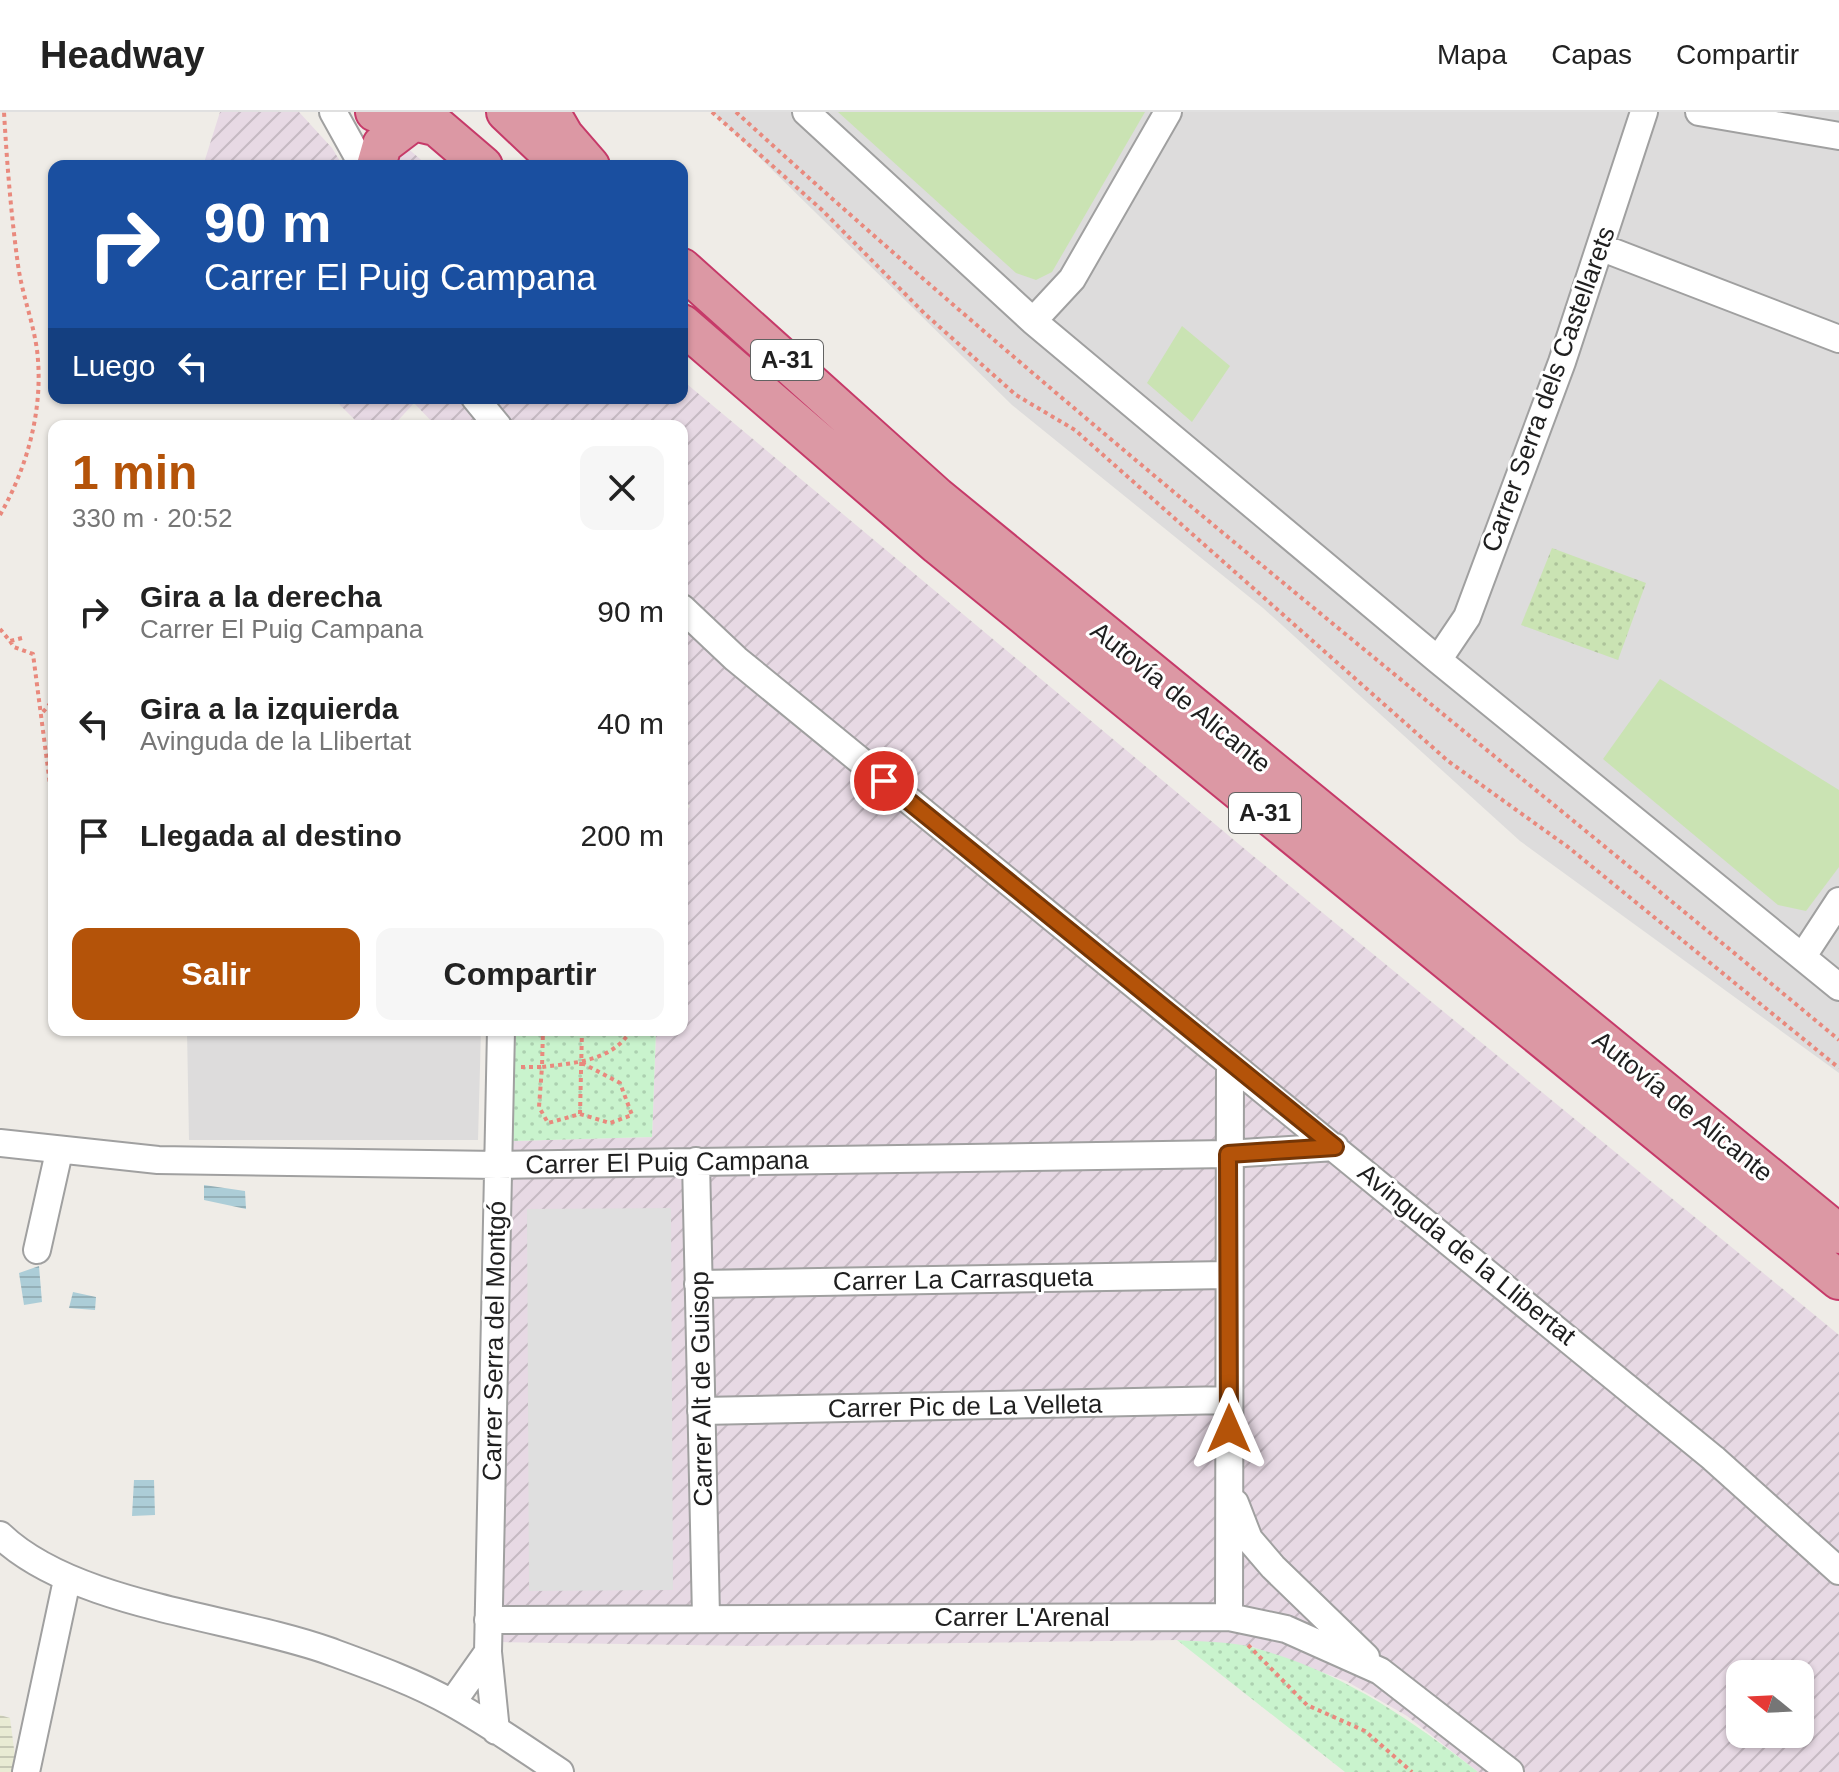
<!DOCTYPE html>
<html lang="es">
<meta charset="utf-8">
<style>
:root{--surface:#fff;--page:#f6f6f6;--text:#222;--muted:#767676;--line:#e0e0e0;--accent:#b45309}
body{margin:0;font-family:Helvetica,sans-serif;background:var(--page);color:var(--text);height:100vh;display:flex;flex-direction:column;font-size:30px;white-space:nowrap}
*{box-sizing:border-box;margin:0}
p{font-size:26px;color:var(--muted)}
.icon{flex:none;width:44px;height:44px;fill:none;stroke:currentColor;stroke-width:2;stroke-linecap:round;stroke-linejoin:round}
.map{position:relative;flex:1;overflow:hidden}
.panel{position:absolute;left:48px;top:308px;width:640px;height:616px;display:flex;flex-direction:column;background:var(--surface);border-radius:16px;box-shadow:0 2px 6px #0004}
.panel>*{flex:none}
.hud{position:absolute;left:48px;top:48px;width:640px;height:244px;border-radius:16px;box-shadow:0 2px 6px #0004;background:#1a4fa0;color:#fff;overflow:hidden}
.needle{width:52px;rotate:288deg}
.buttons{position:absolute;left:1726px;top:1548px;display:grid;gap:16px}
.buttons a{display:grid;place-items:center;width:88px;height:88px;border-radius:16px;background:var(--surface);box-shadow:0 2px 6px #0004;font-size:40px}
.pin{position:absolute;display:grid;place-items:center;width:68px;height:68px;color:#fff;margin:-34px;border:4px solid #fff;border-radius:50%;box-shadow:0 2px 8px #0007}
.me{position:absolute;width:88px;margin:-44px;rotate:0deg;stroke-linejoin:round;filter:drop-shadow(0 0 6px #0008)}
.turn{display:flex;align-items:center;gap:28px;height:168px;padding:0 24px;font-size:36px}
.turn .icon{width:104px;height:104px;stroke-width:2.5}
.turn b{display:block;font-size:56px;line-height:68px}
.then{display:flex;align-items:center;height:76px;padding:0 24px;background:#0003;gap:16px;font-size:30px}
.round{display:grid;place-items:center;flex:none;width:84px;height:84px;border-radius:16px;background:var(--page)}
.overview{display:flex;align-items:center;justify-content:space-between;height:136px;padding:0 24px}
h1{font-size:48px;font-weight:600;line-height:60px;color:var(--accent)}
.action{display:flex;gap:16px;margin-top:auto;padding:16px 24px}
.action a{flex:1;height:92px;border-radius:16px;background:var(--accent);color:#fff;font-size:32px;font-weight:600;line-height:92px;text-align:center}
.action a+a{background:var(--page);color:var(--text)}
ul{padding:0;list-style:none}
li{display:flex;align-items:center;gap:24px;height:112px;padding:0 24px}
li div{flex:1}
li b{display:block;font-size:30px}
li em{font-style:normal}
header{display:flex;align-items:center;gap:48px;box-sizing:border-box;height:112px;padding:0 40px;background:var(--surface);border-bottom:2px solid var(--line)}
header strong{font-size:38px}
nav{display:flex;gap:44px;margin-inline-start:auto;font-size:28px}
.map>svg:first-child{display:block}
.residential{fill:#dddcdc}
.industrial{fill:url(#industrial-furrows);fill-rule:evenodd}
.farmland{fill:url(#farmland-rules)}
.grass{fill:#cae3b3}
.park{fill:url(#park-dots)}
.garden{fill:url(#garden-dots)}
.parking{fill:#dfdfdf}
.water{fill:url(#water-rules)}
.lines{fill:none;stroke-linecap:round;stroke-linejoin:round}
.minor-casing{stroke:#a0a0a0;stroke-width:30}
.highway-casing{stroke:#c63a69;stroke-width:42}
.path{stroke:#e9897d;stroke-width:4;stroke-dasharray:4 4;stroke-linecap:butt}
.minor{stroke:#fff;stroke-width:26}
.highway{stroke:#dc98a4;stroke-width:38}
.route-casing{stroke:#753606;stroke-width:20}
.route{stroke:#b45309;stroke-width:14}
.labels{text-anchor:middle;stroke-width:6;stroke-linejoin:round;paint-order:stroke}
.shield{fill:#fff;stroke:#626262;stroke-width:2}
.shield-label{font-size:24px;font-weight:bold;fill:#1f1f1f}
.street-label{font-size:26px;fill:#1f1f1f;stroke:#fff}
</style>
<header>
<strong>Headway</strong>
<nav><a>Mapa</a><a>Capas</a><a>Compartir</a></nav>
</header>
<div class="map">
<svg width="1839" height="1660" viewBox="0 0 1839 1660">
<defs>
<pattern id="industrial-furrows" width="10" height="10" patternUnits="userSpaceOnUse" patternTransform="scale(2)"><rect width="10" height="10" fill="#e7d9e4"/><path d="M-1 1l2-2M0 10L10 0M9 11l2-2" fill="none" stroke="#c6bac3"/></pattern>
<pattern id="farmland-rules" width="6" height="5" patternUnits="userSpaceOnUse" patternTransform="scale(2)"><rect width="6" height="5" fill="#e9ebd4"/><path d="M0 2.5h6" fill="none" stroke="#c7c9b6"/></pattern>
<pattern id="park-dots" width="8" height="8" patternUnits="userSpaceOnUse" patternTransform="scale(2)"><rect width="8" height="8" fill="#c9f3cd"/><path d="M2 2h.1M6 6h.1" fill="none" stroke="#acd0b0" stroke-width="1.8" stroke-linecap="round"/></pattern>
<pattern id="garden-dots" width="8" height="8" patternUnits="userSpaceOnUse" patternTransform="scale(2)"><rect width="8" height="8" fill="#cae3b3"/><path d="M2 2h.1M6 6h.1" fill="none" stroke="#adc29a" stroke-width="1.8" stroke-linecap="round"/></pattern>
<pattern id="water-rules" width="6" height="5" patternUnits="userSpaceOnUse" patternTransform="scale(2)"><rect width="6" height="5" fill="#accdd7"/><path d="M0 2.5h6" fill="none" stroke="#94b0b8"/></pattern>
</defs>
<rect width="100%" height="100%" fill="#efece7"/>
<!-- residential -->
<path class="residential" d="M713 0H1839V961L1520 729 1263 496 1012 293Z
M187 918H481L478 1028H189Z"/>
<!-- industrial -->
<path class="industrial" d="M220 0H299L332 36 343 54H203Z
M404 33 428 54H379Z
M682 268 1252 743 1839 1223V1660H1478L1407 1604 1346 1569 1250 1534 1177 1528 753 1534 497 1530 512 1029 652 1025 656 918H682V705L690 694 682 687V314H436L414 291 393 314H361L333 286H682ZM1740 1562H1800V1622H1740Z"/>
<!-- farmland -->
<path class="farmland" d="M0 1603 10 1606 17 1660H0Z"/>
<!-- grass -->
<path class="grass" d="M838 0H1145L1052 160 1036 168 1016 161Z
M1182 214 1230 254 1192 310 1147 271Z
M1660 567 1839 678V755L1806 799 1778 793 1603 647Z"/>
<!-- park -->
<path class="park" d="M516 918H656L652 1025 512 1029Z
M1177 1528C1201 1530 1228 1529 1251 1535 1339 1558 1408 1605 1478 1660H1345Z"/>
<!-- garden -->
<path class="garden" d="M1552 436 1646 471 1618 548 1521 513Z"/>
<!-- parking -->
<path class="parking" d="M671 1096 673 1478 529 1479 527 1097Z"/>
<!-- water -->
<path class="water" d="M204 1073 245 1079 246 1097 204 1088Z
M39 1154 42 1190 24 1193 19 1161Z
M73 1180 96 1185 95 1198 69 1196Z
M134 1368H154L155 1403 132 1404Z"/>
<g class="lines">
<!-- minor casing -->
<g class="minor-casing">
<path id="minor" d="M333 0 363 54
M806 0 1033 209 1438 548 1839 875
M1699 0 1839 24
M1600 135 1839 227
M1033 209 1072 167 1168 0
M475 286 498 314
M682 496 736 547 1713 1346 1839 1459
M1438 548 1467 505 1562 250 1644 0
M1803 844 1839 789
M0 1031 158 1048 498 1053 1228 1042 1335 1035
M696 1049 706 1505
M37 1138 59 1040
M698 1172 1227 1163
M701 1299 1229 1288
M1235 1391 1249 1427 1273 1455 1366 1545
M0 1423C74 1494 231 1504 329 1539 370 1554 415 1570 452 1591 490 1612 525 1637 560 1660
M1229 1505 1230 952
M488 1508 1229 1505 1286 1517 1380 1559 1510 1660
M452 1591 488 1540
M496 1619 488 1540 501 918
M26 1660 67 1468"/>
</g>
<!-- highway casing -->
<g class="highway-casing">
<path id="highway" d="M375 0 435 14
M420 0 483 54
M506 0 563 54
M550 0 564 24 590 54
M376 54 382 33 411 11
M682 156 937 385 1839 1122
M682 212 938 433 1839 1168"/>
</g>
<!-- path -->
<path class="path" d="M712 0 822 98 925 202 1016 283 1075 318 1448 649 1568 735 1839 956
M736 0C1091 324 1470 620 1839 928
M0 403C28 354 44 295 37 238 33 209 22 182 18 153 11 102 7 52 4 0
M0 517 10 529 22 526
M10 529 14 535 33 542 54 703
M43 600 54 587
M582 918 580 1002 548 1011 539 995 542 955C575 951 613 949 631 918
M521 955H542L543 918
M580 1002 610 1011 632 1003 620 971 582 951
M1248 1533 1307 1593 1365 1619 1412 1660"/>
<!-- minor -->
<use href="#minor" class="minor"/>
<!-- highway -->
<use href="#highway" class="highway"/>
</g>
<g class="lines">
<!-- route casing -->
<g class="route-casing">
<path id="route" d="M884 669 1335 1035 1228 1042 1229 1317"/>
</g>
<!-- route -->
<use href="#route" class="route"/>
</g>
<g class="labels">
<!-- shield labels -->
<g class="shield">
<rect x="751" y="228" width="72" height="40" rx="6"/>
<rect x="1229" y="681" width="72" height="40" rx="6"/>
</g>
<g class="shield-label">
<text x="787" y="256">A-31</text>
<text x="1265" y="709">A-31</text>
</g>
<!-- street labels -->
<g class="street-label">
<text transform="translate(1548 277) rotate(-70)" y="9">Carrer Serra dels Castellarets</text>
<text transform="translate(1181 585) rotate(39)" y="9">Autovía de Alicante</text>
<text transform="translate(1683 994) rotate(39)" y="9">Autovía de Alicante</text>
<text transform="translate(667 1050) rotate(-1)" y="9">Carrer El Puig Campana</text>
<text transform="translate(1467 1142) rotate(39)" y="9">Avinguda de la Llibertat</text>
<text transform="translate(963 1167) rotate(-1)" y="9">Carrer La Carrasqueta</text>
<text transform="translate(494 1229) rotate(-89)" y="9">Carrer Serra del Montgó</text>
<text transform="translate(701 1277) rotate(-91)" y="9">Carrer Alt de Guisop</text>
<text transform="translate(965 1294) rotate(-1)" y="9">Carrer Pic de La Velleta</text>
<text x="1022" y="1514">Carrer L'Arenal</text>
</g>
</g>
</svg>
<div class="buttons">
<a><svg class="needle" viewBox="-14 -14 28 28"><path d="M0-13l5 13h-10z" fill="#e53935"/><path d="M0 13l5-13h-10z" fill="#767676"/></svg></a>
</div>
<div class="pin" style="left:884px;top:669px;background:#d93025"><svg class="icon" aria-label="arrive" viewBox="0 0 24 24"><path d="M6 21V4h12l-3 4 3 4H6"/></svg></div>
<svg class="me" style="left:1229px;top:1317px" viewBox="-20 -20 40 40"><path d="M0-17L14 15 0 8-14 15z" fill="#b45309" stroke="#fff" stroke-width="4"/></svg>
<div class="hud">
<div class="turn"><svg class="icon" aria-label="right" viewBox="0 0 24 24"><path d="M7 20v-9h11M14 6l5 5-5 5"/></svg><div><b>90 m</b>Carrer El Puig Campana</div></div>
<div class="then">Luego<svg class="icon" aria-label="left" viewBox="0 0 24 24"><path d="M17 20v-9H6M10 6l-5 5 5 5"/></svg></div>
</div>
<section class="panel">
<div class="overview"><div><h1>1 min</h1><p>330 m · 20:52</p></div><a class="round"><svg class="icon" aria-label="close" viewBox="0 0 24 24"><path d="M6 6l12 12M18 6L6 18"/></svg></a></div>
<ul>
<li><svg class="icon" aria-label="right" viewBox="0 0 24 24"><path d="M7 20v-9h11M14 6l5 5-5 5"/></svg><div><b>Gira a la derecha</b><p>Carrer El Puig Campana</p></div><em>90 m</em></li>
<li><svg class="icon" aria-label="left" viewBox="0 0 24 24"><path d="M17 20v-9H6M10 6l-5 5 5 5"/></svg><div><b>Gira a la izquierda</b><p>Avinguda de la Llibertat</p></div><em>40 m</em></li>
<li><svg class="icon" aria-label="arrive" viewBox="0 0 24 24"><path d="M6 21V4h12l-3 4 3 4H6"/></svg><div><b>Llegada al destino</b></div><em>200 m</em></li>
</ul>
<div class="action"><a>Salir</a><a>Compartir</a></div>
</section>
</div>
